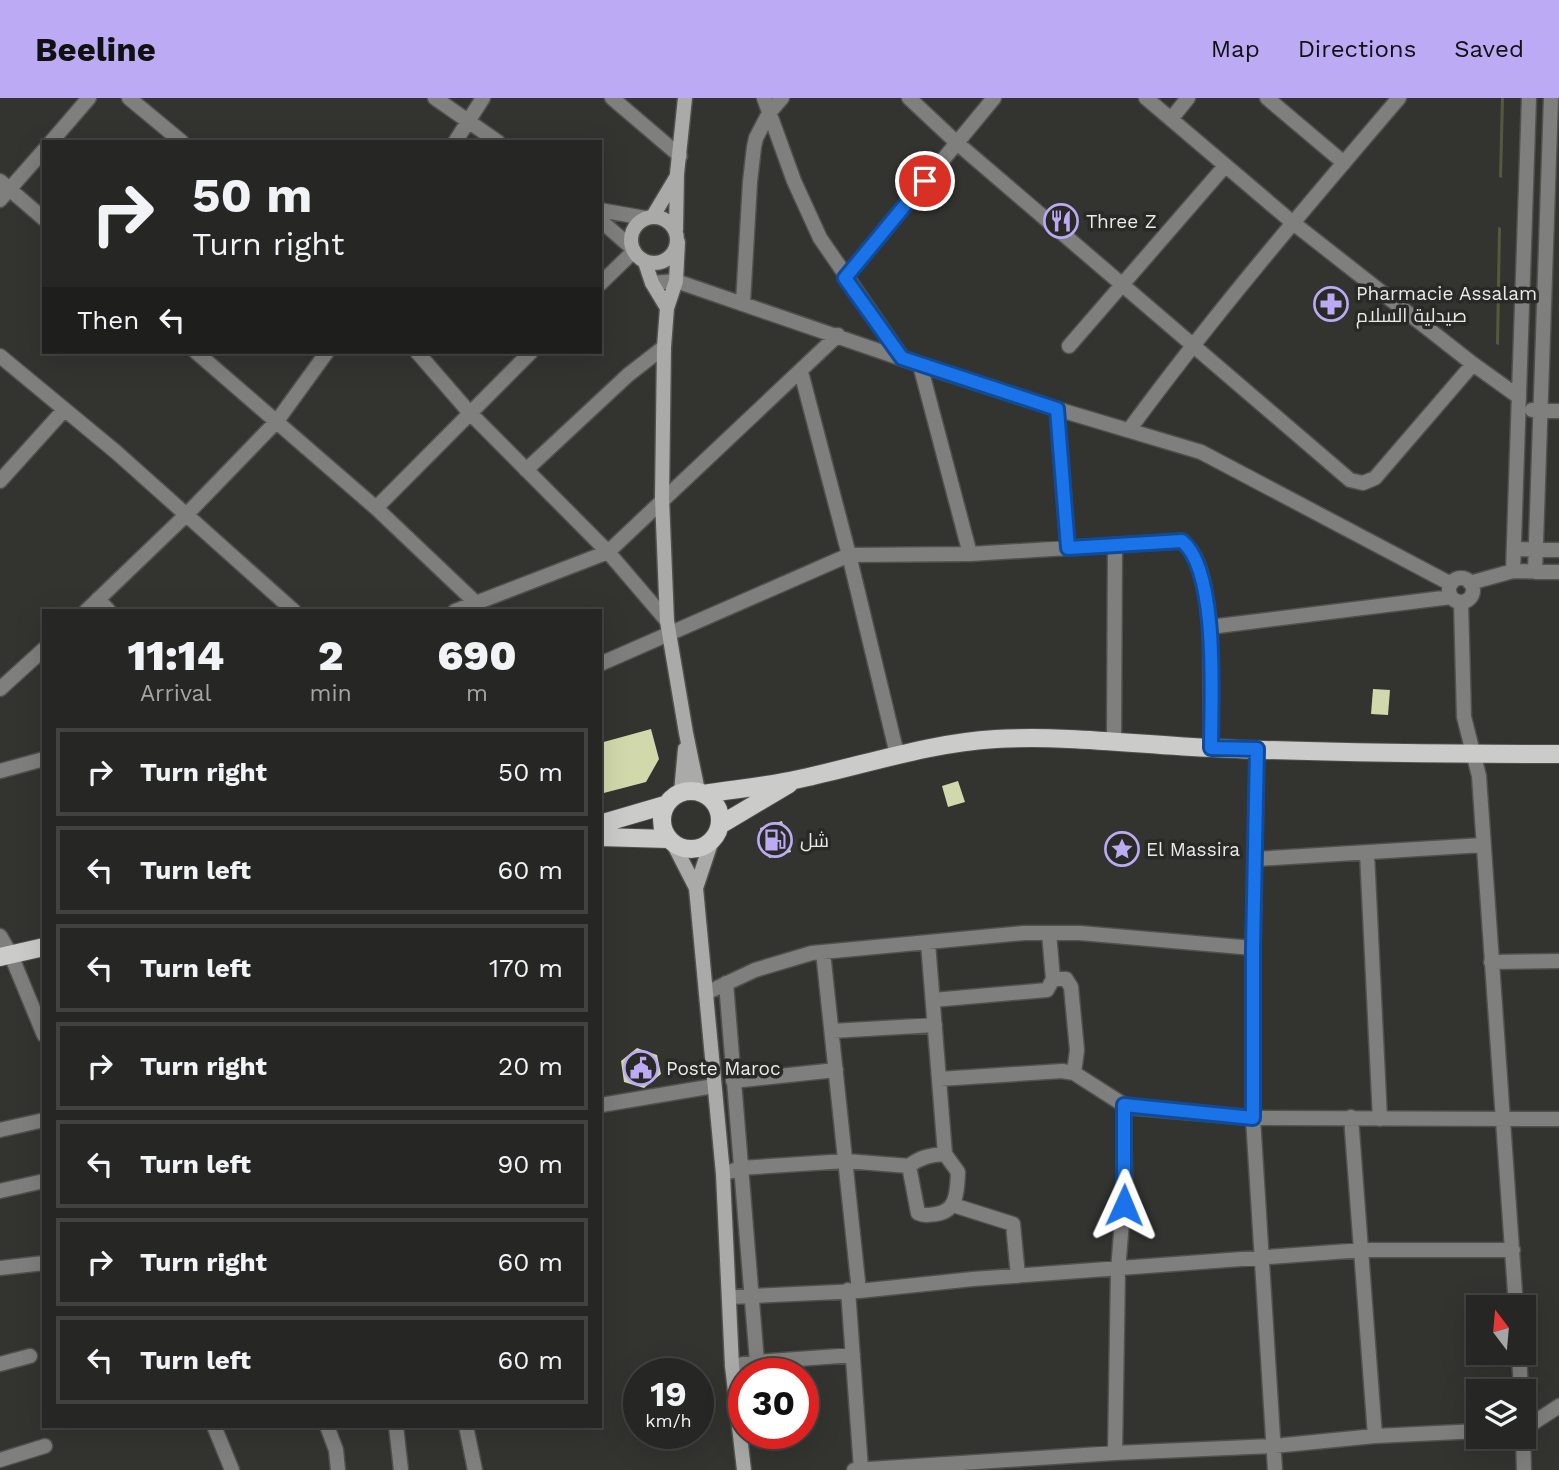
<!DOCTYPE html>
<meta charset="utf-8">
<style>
:root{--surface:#262624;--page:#323231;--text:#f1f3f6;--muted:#a4a5a6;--line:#424341;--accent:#bcaaf5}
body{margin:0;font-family:"Work Sans",Cairo,sans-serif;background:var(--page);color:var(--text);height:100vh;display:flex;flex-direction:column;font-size:26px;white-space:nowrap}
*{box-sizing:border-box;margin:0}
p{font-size:23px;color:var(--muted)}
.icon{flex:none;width:38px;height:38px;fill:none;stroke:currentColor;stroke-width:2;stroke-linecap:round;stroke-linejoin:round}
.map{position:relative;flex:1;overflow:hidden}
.panel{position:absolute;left:42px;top:511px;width:560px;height:819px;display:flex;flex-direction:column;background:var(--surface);border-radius:0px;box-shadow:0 7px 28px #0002,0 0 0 2px var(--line)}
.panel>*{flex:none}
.top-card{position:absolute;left:42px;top:42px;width:560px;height:214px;border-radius:0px;box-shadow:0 7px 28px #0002,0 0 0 2px var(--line);background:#262624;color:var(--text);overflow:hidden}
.needle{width:46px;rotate:344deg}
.controls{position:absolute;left:1466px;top:1197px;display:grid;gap:14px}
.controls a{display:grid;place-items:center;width:70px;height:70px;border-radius:0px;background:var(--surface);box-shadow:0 7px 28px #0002,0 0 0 2px var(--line);font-size:35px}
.speed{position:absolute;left:623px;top:1260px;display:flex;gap:14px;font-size:35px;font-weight:700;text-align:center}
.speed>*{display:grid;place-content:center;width:91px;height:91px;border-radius:50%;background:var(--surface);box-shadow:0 7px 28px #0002,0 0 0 2px var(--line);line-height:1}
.speed small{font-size:18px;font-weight:400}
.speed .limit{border:10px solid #d22;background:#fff;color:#111}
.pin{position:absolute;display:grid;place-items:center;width:60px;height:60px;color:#fff;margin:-30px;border:4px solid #fff;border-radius:50%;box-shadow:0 2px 7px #0007}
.me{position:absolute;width:77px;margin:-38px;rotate:1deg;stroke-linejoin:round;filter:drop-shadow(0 0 5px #0008)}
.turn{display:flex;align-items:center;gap:24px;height:147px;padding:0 35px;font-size:32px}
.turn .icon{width:91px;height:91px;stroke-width:2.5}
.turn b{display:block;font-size:49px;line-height:60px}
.then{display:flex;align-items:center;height:66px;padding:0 35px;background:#0003;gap:14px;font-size:26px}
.eta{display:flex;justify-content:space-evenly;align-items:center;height:119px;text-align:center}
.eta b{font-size:42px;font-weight:800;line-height:49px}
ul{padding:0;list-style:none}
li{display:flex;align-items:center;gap:21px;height:88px;margin:0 14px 10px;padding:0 21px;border:4px solid var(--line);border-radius:0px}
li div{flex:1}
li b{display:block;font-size:26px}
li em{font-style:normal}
header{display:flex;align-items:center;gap:42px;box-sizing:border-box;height:98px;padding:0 35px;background:var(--accent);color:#111}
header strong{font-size:33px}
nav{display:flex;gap:38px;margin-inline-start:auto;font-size:24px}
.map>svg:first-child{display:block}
.green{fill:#565a3c}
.building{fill:#d1d9ac}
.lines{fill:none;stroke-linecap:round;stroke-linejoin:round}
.minor-casing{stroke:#50504d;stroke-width:17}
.secondary-casing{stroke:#50504d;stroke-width:17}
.primary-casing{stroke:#50504d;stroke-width:20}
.minor{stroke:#7f807e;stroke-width:14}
.secondary{stroke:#aaaba8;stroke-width:14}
.primary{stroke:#cbccc9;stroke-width:18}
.route-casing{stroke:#114b97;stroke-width:18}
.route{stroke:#1a73e8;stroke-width:12}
.labels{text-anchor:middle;stroke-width:7;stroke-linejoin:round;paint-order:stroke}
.poi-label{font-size:19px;fill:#e9e9e7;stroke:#292926;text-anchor:start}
</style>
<header>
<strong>Beeline</strong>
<nav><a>Map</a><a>Directions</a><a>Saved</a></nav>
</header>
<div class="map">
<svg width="1559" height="1372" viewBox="0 0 1559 1372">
<rect width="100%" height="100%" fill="#333330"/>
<!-- green -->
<path class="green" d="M1501 0H1504L1502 80 1499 79Z
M1498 129 1501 130 1499 247 1496 246Z"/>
<!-- building -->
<path class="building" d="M1373 591 1390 592 1388 617 1371 616Z
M651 631 659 661 646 684 600 696V645Z
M958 683 965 704 948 709 942 688Z
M782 723 791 754 769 760 760 730Z
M637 950 657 957 661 976 644 990 624 984 621 963Z"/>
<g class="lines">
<!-- minor casing -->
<g class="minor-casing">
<path id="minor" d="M129 0 182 44
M435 0 498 44
M612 0 680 58
M764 0 794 83 820 140 902 259
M909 0 957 45 1350 382 1363 385 1375 380 1473 266
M1146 0 1292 124 1473 266 1519 299
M1267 0 1344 65
M1171 21 1188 0
M51 44 89 0
M455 44 483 0
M0 83 44 121
M0 102 44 52
M600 112 645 120
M600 122 632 150
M845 180 994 0
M652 185 676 183 920 267 1057 311 1201 354 1451 486
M600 186 634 153
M743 205 750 84 754 49 756 40 769 15 782 0
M1069 248 1225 68
M196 254 376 410 475 504
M417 254 469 314 608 454 667 523
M0 258 116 354 294 513
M920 267 970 456
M801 274 849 457 897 656
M1057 311 1068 450 1115 447
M1532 312 1559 313
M1129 332C1214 216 1306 109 1399 0
M526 372 628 277 664 249
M0 383 64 312
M376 410 531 254
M1514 451 1559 452
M1513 473 1529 0
M1535 474 1551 0
M1449 492a12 12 0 1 1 24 0a12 12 0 1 1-24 0Z
M1470 485 1513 473 1559 474
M98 501 109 513
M1461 504 1464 619 1479 678 1516 1209
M86 513 187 416 277 323 327 254
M455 513 608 454 838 237
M600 566 849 457 970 456 1068 450
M0 591 44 551
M1114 643 1115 447 1182 443C1205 462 1206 503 1210 529
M1211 650 1210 529 1451 499
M1257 651 1253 850V1020L1275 1372
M0 673 44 661
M1367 755 1380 1021
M1256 761 1483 747
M0 838 11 857 44 937
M823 854 859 1193
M1491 864 1559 863
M1053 881H1066L1071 889 1077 952 1074 975
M726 885 757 1264 732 1268
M706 895 755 872 812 855 1024 835H1080L1253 850
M933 902 1047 892 1053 881 1049 835
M832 933 935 927
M939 981 1062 973 1074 975 1124 1007 1137 1010 1253 1020 1559 1021
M733 983 836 972
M601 1007 714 988
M1351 1019 1375 1338
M0 1032 44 1022
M909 1068 918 1115C925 1118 928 1117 936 1116 958 1113 957 1092 958 1074L945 1056 928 845
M723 1076 740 1070 846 1063 909 1068C920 1059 931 1057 945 1056
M0 1093 44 1083
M953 1107 1013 1126 1018 1178
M0 1170 44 1165
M848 1192 861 1371
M729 1199 859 1193 973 1181 1362 1152H1513
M1519 1255 1521 1293
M757 1264 853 1257
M0 1266 30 1258
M214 1328 232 1372
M327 1328 336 1352 338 1372
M396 1328 401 1372
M466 1328 475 1372
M1524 1331 1559 1308
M1523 1339 1524 1372
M1115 1355 1118 1172 1125 1087 1124 1007
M0 1362 45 1348
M854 1372 1115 1355 1274 1348 1375 1338 1479 1333"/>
</g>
<!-- secondary casing -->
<g class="secondary-casing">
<path id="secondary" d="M653 118 677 78
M631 142a23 23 0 1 1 46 0a23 23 0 1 1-46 0Z
M676 132 677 76 685 0
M678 144 676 183 667 210 664 249 662 400 667 523 686 635 698 693
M645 164 652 185 667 210
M681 694 685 651
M673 745 696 790 723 1076 732 1268 744 1372
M696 790 712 742"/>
</g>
<!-- primary casing -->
<g class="primary-casing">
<path id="primary" d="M662 722a29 29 0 1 1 58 0a29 29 0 1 1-58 0Z
M704 696C736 691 768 688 799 681 865 667 928 645 996 641 1069 637 1141 647 1214 650 1329 655 1444 656 1559 656
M600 726 665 707
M720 727 789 686
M600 739 668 741
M0 859 44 849"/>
</g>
<!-- minor -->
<use href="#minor" class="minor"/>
<!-- secondary -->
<use href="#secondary" class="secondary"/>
<!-- primary -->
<use href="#primary" class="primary"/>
</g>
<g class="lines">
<!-- route casing -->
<g class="route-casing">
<path id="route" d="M925 83 845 180 902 260 1057 311 1068 450 1182 443C1219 473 1211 603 1211 650L1257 651 1253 850V1020L1124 1007V1107"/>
</g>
<!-- route -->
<use href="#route" class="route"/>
</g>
<!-- icons -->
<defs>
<g id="restaurant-ring" transform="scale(1.75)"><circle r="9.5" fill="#292926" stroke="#bcaaf5" stroke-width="1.5"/><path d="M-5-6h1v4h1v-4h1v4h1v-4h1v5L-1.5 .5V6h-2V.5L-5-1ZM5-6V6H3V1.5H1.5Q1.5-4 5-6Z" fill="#bcaaf5"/></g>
<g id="pharmacy-ring" transform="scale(1.75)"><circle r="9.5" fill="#292926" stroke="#bcaaf5" stroke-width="1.5"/><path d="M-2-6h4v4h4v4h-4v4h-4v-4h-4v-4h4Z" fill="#bcaaf5"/></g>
<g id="fuel-ring" transform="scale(1.75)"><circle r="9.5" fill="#292926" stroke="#bcaaf5" stroke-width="1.5"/><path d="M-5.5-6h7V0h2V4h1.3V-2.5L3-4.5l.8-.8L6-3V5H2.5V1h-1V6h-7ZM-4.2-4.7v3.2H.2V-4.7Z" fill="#bcaaf5"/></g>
<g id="sight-ring" transform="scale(1.75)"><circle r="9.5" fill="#292926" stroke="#bcaaf5" stroke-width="1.5"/><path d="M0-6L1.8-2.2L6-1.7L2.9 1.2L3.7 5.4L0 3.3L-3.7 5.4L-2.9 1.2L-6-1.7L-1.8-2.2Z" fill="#bcaaf5"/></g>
<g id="civic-ring" transform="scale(1.75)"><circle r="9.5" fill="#292926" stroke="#bcaaf5" stroke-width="1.5"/><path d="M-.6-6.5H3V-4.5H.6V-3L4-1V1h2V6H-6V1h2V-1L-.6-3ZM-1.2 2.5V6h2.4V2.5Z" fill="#bcaaf5"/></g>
</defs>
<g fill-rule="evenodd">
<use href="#restaurant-ring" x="1061" y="123"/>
<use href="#pharmacy-ring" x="1331" y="206"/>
<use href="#fuel-ring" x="775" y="742"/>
<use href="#sight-ring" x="1122" y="751"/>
<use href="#civic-ring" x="641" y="970"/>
</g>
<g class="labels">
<!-- poi labels -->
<g class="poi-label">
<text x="1086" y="130">Three Z</text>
<text x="1356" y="202">Pharmacie Assalam<tspan x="1356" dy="22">صيدلية السلام</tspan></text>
<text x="800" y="749">شل</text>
<text x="1146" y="758">El Massira</text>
<text x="666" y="977">Poste Maroc</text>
</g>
</g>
</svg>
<div class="controls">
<a><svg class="needle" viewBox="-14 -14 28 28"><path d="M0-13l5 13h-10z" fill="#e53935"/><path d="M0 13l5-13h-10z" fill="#a4a5a6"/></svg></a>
<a><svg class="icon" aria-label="layers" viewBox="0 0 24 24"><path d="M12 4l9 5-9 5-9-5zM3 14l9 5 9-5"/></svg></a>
</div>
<div class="speed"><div>19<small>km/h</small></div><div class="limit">30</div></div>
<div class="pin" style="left:925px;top:83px;background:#d93025"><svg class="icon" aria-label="arrive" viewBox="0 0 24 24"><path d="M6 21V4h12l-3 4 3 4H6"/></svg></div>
<svg class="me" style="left:1124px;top:1107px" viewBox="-20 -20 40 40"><path d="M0-17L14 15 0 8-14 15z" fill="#1a73e8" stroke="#fff" stroke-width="4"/></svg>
<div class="top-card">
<div class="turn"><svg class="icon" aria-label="right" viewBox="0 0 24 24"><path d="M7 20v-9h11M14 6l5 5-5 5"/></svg><div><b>50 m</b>Turn right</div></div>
<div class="then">Then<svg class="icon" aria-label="left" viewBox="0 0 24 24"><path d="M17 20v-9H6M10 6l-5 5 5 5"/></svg></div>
</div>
<section class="panel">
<div class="eta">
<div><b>11:14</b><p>Arrival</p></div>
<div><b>2</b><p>min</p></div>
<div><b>690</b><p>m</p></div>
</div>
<ul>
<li><svg class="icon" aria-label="right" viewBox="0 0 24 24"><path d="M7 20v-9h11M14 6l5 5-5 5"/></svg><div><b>Turn right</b></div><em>50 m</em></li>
<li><svg class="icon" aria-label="left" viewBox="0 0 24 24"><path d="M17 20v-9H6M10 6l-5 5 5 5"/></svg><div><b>Turn left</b></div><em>60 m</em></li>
<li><svg class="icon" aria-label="left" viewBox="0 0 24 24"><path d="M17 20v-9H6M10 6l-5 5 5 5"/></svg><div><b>Turn left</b></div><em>170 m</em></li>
<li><svg class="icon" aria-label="right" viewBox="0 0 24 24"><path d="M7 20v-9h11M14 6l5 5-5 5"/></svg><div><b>Turn right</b></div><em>20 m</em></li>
<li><svg class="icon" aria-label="left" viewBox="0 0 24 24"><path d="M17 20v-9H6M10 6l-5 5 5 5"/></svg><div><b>Turn left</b></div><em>90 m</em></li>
<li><svg class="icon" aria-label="right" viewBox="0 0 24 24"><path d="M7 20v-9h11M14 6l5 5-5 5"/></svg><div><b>Turn right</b></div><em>60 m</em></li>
<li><svg class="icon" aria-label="left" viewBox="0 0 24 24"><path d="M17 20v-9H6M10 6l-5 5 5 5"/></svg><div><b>Turn left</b></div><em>60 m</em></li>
</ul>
</section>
</div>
